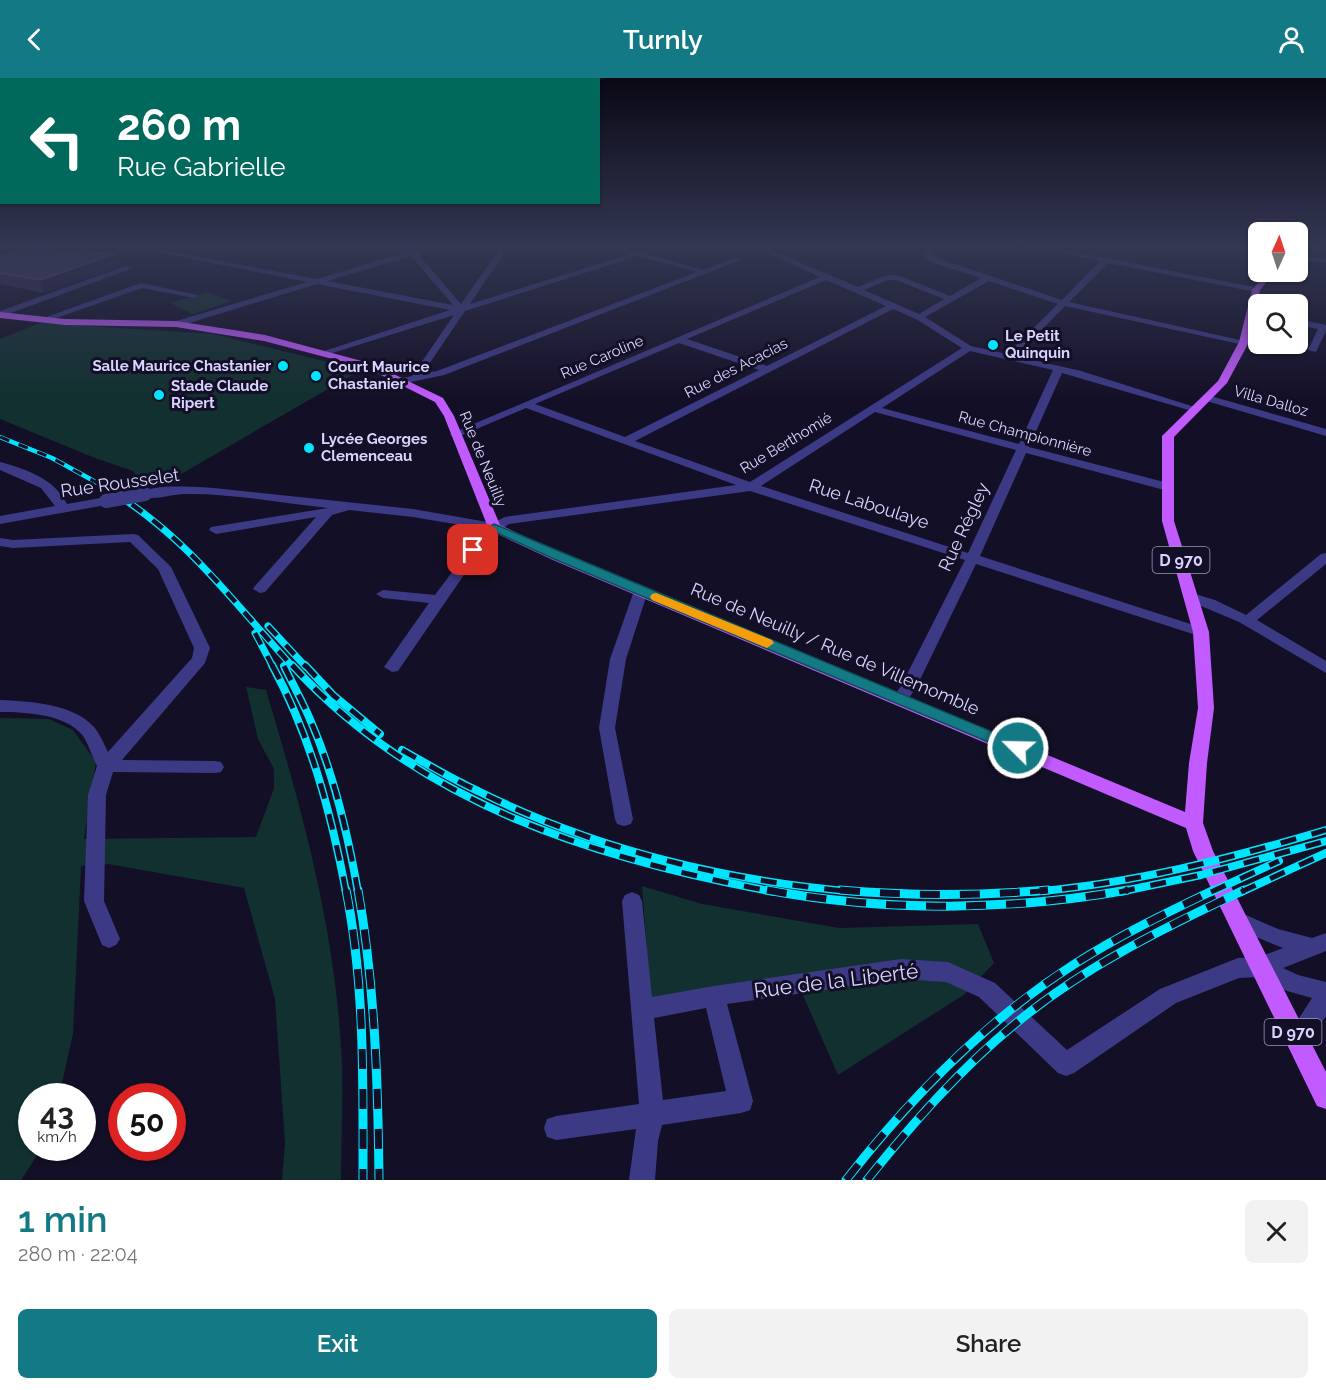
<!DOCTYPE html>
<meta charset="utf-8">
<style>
:root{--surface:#fff;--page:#f2f2f2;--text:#222;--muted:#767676;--accent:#137a85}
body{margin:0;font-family:Raleway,sans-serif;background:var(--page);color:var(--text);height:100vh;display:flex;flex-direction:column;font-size:22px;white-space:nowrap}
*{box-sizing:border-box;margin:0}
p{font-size:20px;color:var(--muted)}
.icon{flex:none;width:33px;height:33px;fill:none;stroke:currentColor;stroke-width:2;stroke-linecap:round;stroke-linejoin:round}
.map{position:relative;height:1102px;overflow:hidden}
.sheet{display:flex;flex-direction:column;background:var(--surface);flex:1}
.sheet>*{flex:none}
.guide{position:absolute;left:0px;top:0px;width:600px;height:126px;box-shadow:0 2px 4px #0004;background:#00695c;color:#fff;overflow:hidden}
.needle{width:39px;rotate:3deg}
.controls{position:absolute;left:1248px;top:144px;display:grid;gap:12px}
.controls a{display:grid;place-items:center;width:60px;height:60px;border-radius:9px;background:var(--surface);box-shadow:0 2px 4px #0004;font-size:30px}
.speed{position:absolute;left:18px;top:1005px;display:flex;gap:12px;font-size:30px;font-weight:700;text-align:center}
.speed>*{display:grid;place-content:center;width:78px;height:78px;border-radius:50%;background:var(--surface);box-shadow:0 2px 4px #0004;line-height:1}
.speed small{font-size:15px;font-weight:400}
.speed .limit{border:9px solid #d22;background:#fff;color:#111}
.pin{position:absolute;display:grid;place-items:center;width:51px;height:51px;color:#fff;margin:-26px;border-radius:12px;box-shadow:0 3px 9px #0006}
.me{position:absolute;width:66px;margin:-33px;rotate:293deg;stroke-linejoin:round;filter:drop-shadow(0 0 4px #0008)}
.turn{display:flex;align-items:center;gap:21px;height:126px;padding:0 18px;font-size:27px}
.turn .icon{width:78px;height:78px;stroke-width:2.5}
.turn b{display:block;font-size:42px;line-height:51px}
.round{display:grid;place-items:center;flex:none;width:63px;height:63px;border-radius:9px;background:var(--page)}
.headline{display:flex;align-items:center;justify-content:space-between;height:102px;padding:0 18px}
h1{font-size:36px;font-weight:600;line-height:45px;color:var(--accent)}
.cta{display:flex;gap:12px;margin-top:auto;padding:12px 18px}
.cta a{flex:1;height:69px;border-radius:9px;background:var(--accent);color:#fff;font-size:24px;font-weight:600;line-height:69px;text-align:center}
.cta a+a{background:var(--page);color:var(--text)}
header{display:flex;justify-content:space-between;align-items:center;height:78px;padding:0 18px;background:var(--accent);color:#fff;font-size:27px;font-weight:600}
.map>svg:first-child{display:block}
.green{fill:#12302f}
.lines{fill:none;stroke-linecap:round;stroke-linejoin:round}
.minor{fill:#3d3a85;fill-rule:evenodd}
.major{fill:#c25bff;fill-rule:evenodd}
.rail-far3-casing{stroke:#00e5ff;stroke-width:4.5}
.rail-far2-casing{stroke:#00e5ff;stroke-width:7}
.rail-far1-casing{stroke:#00e5ff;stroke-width:8}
.rail-casing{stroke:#00e5ff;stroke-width:9}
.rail-far3{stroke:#130f26;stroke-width:3;stroke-dasharray:10;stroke-linecap:butt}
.rail-far2{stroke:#130f26;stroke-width:4.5;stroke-dasharray:13;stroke-linecap:butt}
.rail-far1{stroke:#130f26;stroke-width:5;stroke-dasharray:16;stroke-linecap:butt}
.rail{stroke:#130f26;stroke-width:7;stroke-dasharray:20;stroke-linecap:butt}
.minor-bridge{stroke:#3d3a85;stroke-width:14}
.wall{fill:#312854}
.shaded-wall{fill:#1d163a}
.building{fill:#433a66;stroke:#5a527e;stroke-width:1.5}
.route{fill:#137a85;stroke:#0c4f56;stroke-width:1.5}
.slow{fill:#f59e0b}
.poi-dot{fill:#00e5ff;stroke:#130f26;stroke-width:2}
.labels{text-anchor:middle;stroke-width:6;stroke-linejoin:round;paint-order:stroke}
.far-poi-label{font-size:15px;font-weight:bold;fill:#d9d4ff;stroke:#130f26;text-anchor:start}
.far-street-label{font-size:15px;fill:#d9d4ff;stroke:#130f26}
.shield{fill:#130f26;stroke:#9e99be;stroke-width:1.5}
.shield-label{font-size:16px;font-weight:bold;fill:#d9d4ff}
.street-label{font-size:18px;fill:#d9d4ff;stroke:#130f26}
.near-street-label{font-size:21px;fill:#d9d4ff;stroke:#130f26}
</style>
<header><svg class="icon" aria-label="back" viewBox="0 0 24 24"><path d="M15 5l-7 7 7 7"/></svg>Turnly<svg class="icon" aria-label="person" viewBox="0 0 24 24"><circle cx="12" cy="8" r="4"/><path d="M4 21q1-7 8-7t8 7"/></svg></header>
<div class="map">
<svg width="1326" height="1102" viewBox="0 0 1326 1102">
<rect width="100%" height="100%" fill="#130f26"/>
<!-- green -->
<path class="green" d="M208 214 232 223 193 236 170 225Z
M40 245 213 256 361 292 169 403 142 405 133 393 95 380 0 341V261Z
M246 609 266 612C301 729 334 846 341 969 344 1013 341 1058 341 1102H282L285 1065 275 921 244 810 108 786 81 788 73 956 59 1018H32V1070H42L21 1102H0V640L49 641 73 652 96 684 84 761 256 759 274 710V691L258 661Z
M642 808 702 826 839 850 978 846 994 885 965 916 838 997 795 899 651 925Z"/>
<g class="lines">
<!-- minor -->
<path class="minor" d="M52 169H63L0 189V185Z
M133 169H147L317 201 404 175 379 169 406 171 405 169H412L415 172 436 169 418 176 461 226 501 169H508L470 226 630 176 609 169 638 174 654 169H663L646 176 704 192 736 179 743 181 444 297 397 307 393 306V302L412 298 454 237 326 277 318 275 450 232 317 206 176 249 173 248V244L307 204ZM411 178 453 227 327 203ZM638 178 697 194 437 293 423 295 465 233Z
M755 169H763L858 209 887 197 900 198 950 218 981 200 931 184 924 178 925 172 931 169H939L932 175 937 180 1062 222 1100 183 1037 169H1049L1259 210 1260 212 1256 214 1108 185 1069 224 1249 264 1244 267 1065 228 1016 278 1081 293 1201 331 1196 334 1192 333 1062 295 1029 369 1172 406 1174 409 1168 413 1026 375 980 478 1206 551 1209 554 1206 557H1196L976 486 916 610 906 624H894L892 620 901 608 965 482 750 413 509 446 490 459 398 593 392 594 384 589 429 525 383 520 376 516 383 512 435 517 484 451 413 439 349 432 332 437 265 514 260 515 253 511 255 508 316 439 216 456 209 452 211 449 328 430C280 425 231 415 184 416 171 416 148 425 139 416 151 405 197 409 214 410L413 431 493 445 505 439 736 407 526 330 460 358H452L450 356 820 199ZM826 202 886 228 767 288 687 261ZM888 202H896L944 221 919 236 864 212ZM989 203 1058 226 1007 276 971 268 925 239ZM893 231 916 241 962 270 750 404 635 363ZM679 265 759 292 625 359 535 326ZM970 273 1053 292 1019 366 882 330ZM875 334 1016 372 968 475 761 408Z
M1298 178 1326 181V185L1298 182Z
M126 188 133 190 0 239V233Z
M141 205 198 217 194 220 142 210 45 244 38 242Z
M1298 241 1326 247V253L1316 274 1308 272 1318 251 1298 247Z
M1207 317 1326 351V358L1203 322V318Z
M0 384C26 391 55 401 67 426L106 419 112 423 106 427 0 446V438L55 428 41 410 0 392Z
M133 456 138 457 171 489 210 570 205 585 122 682 215 683 221 684 224 689 221 694 215 695 113 694 106 717 104 823 120 861 116 867 109 870 102 867 84 823 88 717 97 688C92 679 89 667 83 658 66 636 26 634 0 634V622C29 623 74 626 94 649 100 656 104 666 108 674L192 580 194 570 158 491 130 464 13 470 0 468V460L13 462Z
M1326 475V486L1257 542 1326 583V595L1239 544 1187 522 1185 519 1187 516 1192 515 1215 522 1246 537 1321 476Z
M641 509 648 513 626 581 615 650 633 741 631 746 624 748 617 746 615 741 599 650 610 581 634 513Z
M632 814 639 817 642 823 652 919 714 908 901 881 948 884 995 905 1067 972 1160 911 1238 880 1259 879 1283 870 1232 849 1229 843 1232 837 1239 834 1278 851 1312 860 1326 855V873L1283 890 1298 897 1326 904V938L1305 970 1297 973 1289 970 1285 962 1312 920 1287 913 1257 899 1239 900 1176 925 1074 995 1066 998 1058 995 979 919 946 904 901 901 727 926 753 1023 750 1032 741 1035 662 1047 658 1063 655 1102H629L636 1051 556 1062 547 1059 544 1050 547 1041 556 1038 639 1026 622 823 625 817ZM706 930 726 1013 663 1022 654 940Z"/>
<!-- major -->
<path class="major" d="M1267 194H1275L1260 212 1249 264 1227 305 1174 359V443L1209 554 1214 630 1207 685 1203 745 1213 773 1326 994V1031L1317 1028 1193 773 1186 750 553 482 489 452 444 338 435 324 367 290 264 263 176 249 65 247 0 240V234L65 241 176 243 265 257 373 286 443 320 454 338 500 447 563 476 1185 734 1189 685 1198 630 1193 554 1162 443V358L1218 303 1239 264 1252 212Z"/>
<!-- rail-far3 casing -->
<g class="rail-far3-casing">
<path id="rail-far3" d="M0 359 52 380 112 413"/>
</g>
<!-- rail-far2 casing -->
<g class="rail-far2-casing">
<path id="rail-far2" d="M110 412C189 461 231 522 293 589
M268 548 306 589
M255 555 273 589"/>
</g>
<!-- rail-far1 casing -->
<g class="rail-far1-casing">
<path id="rail-far1" d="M272 587C311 659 331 735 346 814
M292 587C419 726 596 781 775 814
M305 587 333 617 380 656
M284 588C293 607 304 626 312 646 335 700 348 757 358 814
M402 672C427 686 452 701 478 713 596 772 729 804 859 814
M1030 814C1132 806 1228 781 1326 752
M1119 814 1201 797 1326 763
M1211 814 1279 783
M1241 814 1326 775"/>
</g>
<!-- rail casing -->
<g class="rail-casing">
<path id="rail" d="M346 812C365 907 363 1006 363 1102
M358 812C375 908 378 1005 379 1102
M767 812C885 834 1010 833 1128 812
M840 812C910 818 978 818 1048 812
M846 1102C911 1019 984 944 1073 887 1118 858 1166 835 1214 812
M867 1102C912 1046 959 992 1015 946 1083 889 1164 850 1244 812"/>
</g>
<!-- rail-far3 -->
<use href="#rail-far3" class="rail-far3"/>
<!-- rail-far2 -->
<use href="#rail-far2" class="rail-far2"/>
<!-- rail-far1 -->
<use href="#rail-far1" class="rail-far1"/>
<!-- rail -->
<use href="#rail" class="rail"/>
<!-- minor-bridge -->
<path class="minor-bridge" d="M106 423 145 416"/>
</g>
<!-- wall -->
<path class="wall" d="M0 169H12L14 174 119 188 44 215 0 206Z
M1242 169H1258V173L1243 172Z"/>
<!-- shaded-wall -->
<path class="shaded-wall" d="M3 169H12L16 178 0 183V170Z
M115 176 119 188 44 215 40 202Z"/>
<!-- building -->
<path class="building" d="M31 169 70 176 82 173 115 176 40 202 0 195V178Z"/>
<!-- sky -->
<linearGradient id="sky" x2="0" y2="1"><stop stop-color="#0a0815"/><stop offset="0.52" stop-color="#333752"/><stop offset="1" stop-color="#333752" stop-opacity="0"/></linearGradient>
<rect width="1326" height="323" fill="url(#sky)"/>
<!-- route -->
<path class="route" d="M494 446 1024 667 1026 670 1024 674H1012L554 481 495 454 477 475H469L467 472 481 453Z"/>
<!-- slow -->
<path class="slow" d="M656 515 772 562 774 565 767 570 762 568 652 522 650 519 652 516Z"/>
<!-- markers -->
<g class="poi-dot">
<circle cx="993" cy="267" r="6"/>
<circle cx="283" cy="288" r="6"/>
<circle cx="316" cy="298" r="6"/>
<circle cx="159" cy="317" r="6"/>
<circle cx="309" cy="370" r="6"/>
</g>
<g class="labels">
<!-- far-poi labels -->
<g class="far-poi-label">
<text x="1005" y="263">Le Petit<tspan x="1005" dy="17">Quinquin</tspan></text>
<text x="271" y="293" text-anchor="end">Salle Maurice Chastanier</text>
<text x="328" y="294">Court Maurice<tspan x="328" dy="17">Chastanier</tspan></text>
<text x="171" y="313">Stade Claude<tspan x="171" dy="17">Ripert</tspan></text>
<text x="321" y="366">Lycée Georges<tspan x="321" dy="17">Clemenceau</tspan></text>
</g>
<!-- far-street labels -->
<g class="far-street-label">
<text transform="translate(602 279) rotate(-23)" y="5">Rue Caroline</text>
<text transform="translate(736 290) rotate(-27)" y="5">Rue des Acacias</text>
<text transform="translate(1271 323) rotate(16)" y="5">Villa Dalloz</text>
<text transform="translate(1025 356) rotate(15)" y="5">Rue Championnière</text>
<text transform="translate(786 365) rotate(-31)" y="5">Rue Berthomié</text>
<text transform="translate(483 381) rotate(68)" y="5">Rue de Neuilly</text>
</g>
<!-- shield labels -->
<g class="shield">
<rect x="1152.5" y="469" width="57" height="26" rx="4.5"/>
<rect x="1264.5" y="941" width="57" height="26" rx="4.5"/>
</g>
<g class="shield-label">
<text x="1181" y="488">D 970</text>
<text x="1293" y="960">D 970</text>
</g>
<!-- street labels -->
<g class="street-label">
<text transform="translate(120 405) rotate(-8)" y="6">Rue Rousselet</text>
<text transform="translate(869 426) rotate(18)" y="6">Rue Laboulaye</text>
<text transform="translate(964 449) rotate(-65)" y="6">Rue Régley</text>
<text transform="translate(835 571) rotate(23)" y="6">Rue de Neuilly / Rue de Villemomble</text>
</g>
<!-- near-street labels -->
<g class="near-street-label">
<text transform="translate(836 903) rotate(-7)" y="7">Rue de la Liberté</text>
</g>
</g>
</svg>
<div class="controls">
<a><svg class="needle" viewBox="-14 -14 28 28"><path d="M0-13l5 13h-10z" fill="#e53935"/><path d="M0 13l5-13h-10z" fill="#767676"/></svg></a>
<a><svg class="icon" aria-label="search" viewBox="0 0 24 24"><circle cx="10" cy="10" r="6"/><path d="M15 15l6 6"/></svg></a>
</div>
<div class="speed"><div>43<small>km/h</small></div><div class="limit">50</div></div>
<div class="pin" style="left:473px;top:472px;background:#d93025"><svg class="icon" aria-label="arrive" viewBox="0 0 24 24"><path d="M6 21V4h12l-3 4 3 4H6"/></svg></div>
<svg class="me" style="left:1018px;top:670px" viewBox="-20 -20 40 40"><circle r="17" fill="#137a85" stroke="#fff" stroke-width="3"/><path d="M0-11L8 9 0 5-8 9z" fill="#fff"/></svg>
<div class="guide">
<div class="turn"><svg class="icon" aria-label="left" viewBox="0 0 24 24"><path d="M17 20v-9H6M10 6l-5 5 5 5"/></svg><div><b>260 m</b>Rue Gabrielle</div></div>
</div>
</div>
<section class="sheet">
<div class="headline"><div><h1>1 min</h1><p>280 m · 22:04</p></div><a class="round"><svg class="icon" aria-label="close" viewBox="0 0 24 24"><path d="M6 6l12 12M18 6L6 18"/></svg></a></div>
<div class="cta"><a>Exit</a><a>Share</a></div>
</section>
